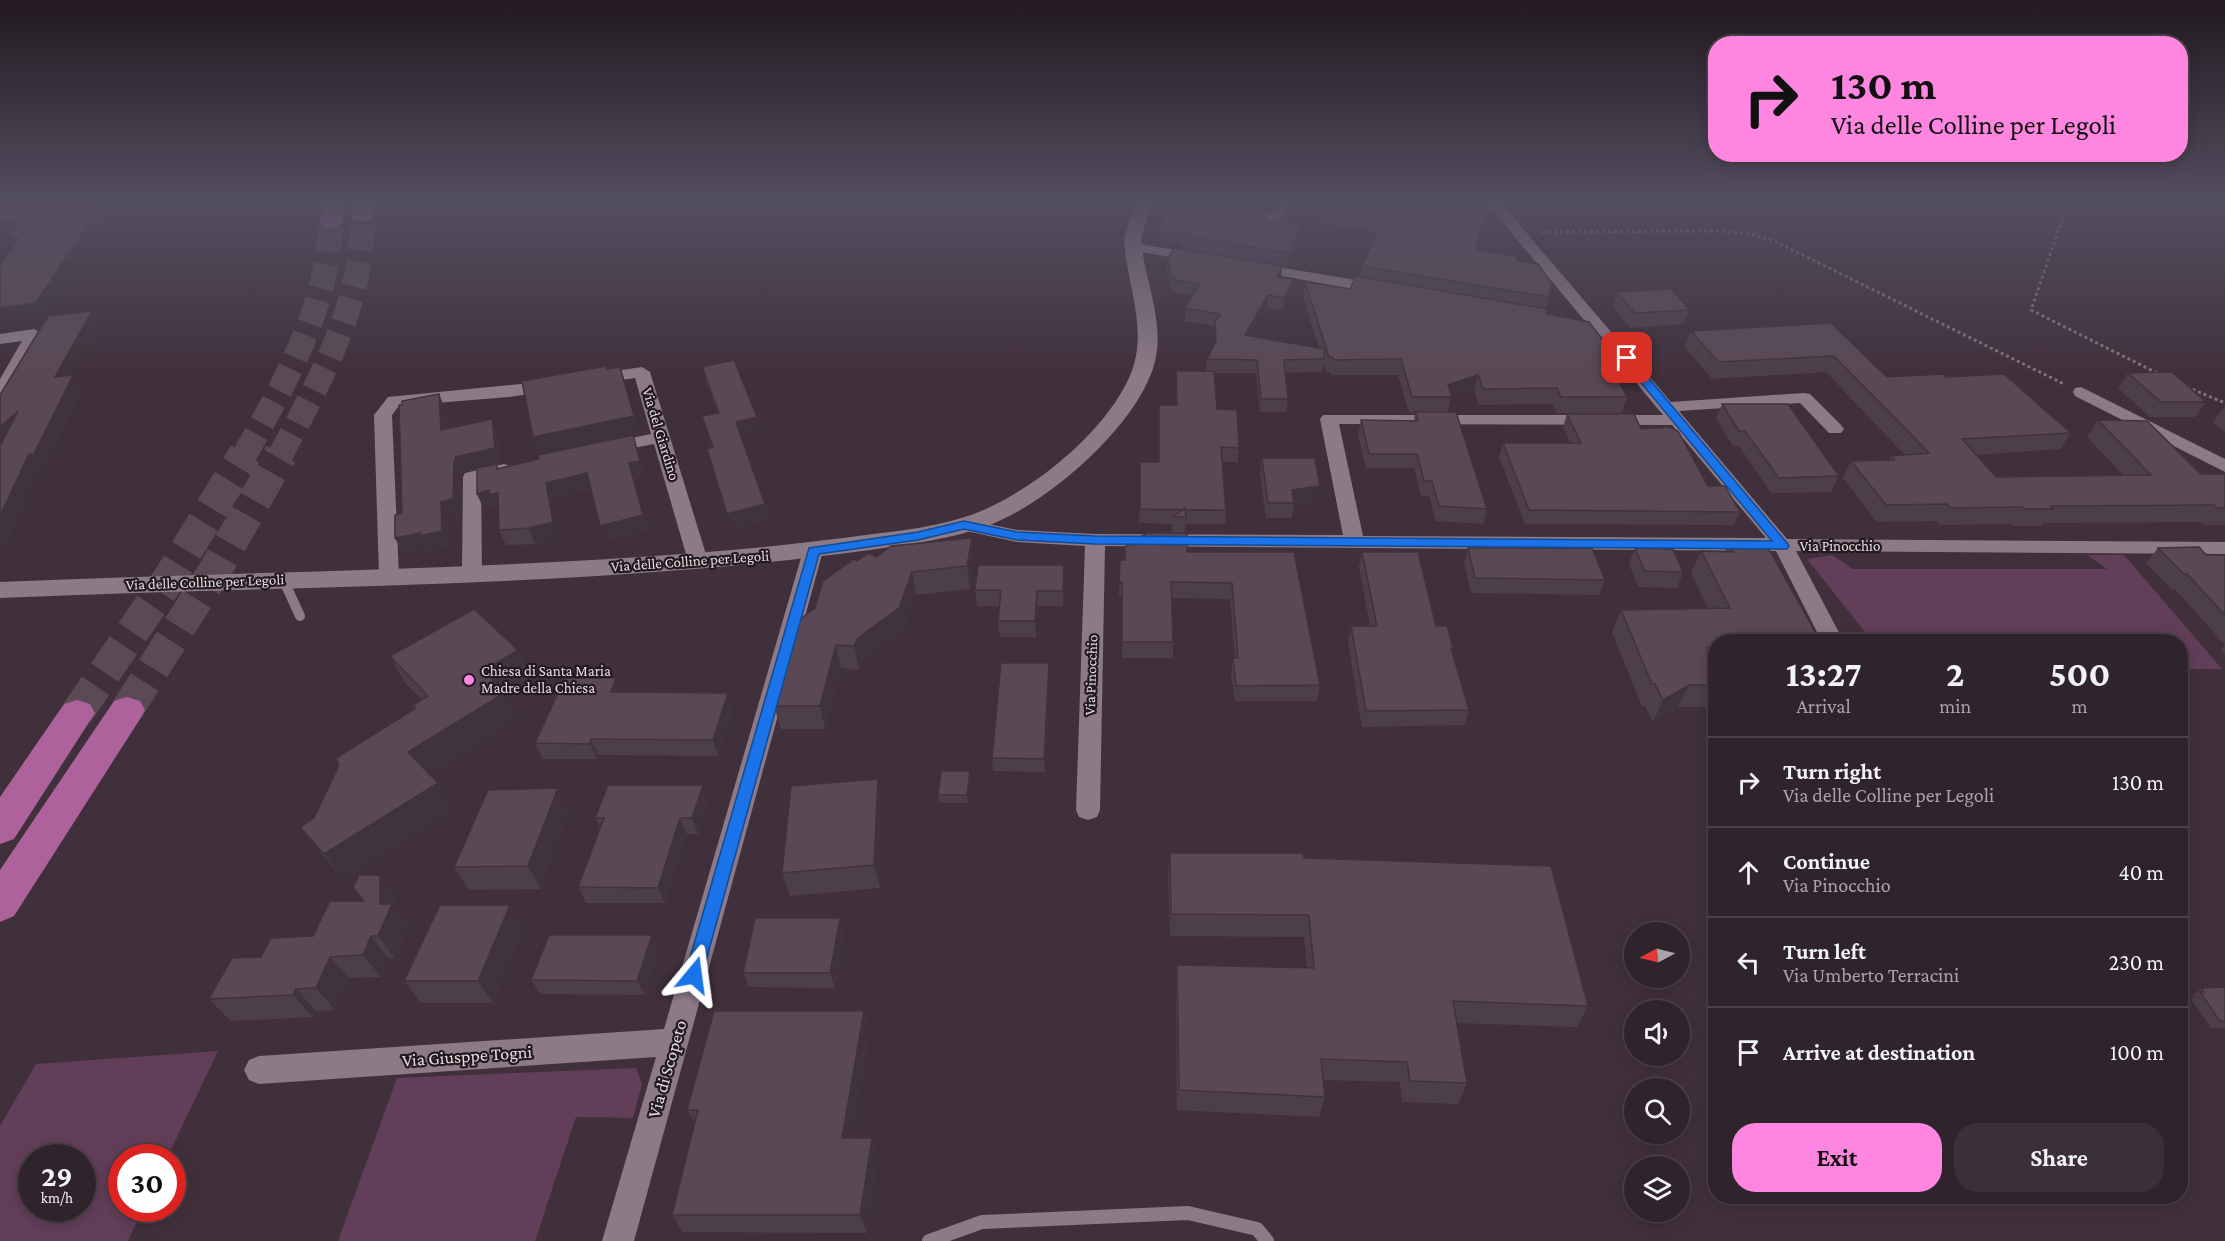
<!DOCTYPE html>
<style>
:root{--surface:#30242c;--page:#3c3038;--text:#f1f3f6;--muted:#a8a4a9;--line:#4b4148;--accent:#fe86e1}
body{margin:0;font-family:"Crimson Pro",serif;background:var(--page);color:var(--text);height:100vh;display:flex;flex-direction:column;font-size:22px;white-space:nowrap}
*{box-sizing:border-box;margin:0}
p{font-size:20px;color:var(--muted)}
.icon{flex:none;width:33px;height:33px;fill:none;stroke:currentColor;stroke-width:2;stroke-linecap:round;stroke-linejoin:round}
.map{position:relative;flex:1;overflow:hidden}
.panel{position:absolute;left:1708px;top:634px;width:480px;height:570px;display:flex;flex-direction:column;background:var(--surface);border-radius:24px;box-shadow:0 3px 15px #0003,0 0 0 2px var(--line)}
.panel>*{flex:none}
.guide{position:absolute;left:1708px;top:36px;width:480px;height:126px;border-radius:24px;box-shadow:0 3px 15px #0003,0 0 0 2px var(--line);background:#fe86e1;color:#111;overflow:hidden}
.needle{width:39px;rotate:263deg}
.buttons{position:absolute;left:1624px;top:922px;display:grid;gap:12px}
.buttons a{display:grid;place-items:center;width:66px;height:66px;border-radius:50%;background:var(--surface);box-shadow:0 3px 15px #0003,0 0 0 2px var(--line);font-size:30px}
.speed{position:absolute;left:18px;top:1144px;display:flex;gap:12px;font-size:30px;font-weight:700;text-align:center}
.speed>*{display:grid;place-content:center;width:78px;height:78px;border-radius:50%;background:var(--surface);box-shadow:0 3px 15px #0003,0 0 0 2px var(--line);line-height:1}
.speed small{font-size:15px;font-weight:400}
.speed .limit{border:9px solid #d22;background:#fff;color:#111}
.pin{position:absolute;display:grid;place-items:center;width:51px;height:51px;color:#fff;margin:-26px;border-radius:12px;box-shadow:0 3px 9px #0006}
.me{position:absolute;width:66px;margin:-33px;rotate:16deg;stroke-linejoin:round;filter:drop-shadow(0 0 4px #0008)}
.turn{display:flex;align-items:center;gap:21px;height:126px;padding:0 24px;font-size:27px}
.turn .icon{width:78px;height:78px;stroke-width:2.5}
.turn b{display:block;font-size:42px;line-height:51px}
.eta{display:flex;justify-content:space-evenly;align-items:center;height:102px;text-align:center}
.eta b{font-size:36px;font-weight:700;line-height:42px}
.button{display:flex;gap:12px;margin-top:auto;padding:12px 24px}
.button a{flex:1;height:69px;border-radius:24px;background:var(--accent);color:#111;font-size:24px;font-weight:700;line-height:69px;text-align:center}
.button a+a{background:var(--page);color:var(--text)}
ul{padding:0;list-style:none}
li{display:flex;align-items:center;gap:18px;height:90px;padding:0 24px;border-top:2px solid var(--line)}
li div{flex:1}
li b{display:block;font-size:22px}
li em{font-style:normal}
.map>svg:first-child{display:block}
.green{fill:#633e59;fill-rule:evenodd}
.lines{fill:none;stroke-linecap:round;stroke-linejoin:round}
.trunk-tunnel-far1{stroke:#594a54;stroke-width:25;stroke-dasharray:25 12;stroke-linecap:butt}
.trunk-tunnel{stroke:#594a54;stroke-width:33;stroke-dasharray:33 16;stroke-linecap:butt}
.path{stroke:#81737c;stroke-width:3;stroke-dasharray:3 3;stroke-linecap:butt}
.service-far2{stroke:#8c7a86;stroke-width:8}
.service-far1{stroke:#8c7a86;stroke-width:10}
.service{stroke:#8c7a86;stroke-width:14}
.minor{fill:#8c7a86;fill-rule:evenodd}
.tertiary{fill:#8c7a86;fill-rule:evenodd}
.trunk{fill:#ae629c;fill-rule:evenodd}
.wall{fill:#4d3f49}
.shaded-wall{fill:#3f333c}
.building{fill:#5a4955;stroke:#3f333c;stroke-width:1.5}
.route{fill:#1a73e8;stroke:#114b97;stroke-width:1.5}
.poi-dot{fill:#fe86e1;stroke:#221a1f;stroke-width:2}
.labels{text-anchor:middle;stroke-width:4.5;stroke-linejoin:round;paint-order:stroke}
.street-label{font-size:15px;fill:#e7dce3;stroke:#221a1f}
.poi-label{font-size:15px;fill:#e7dce3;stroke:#221a1f;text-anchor:start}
.near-street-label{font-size:18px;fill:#e7dce3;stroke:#221a1f}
</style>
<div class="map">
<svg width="2225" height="1241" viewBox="0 0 2225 1241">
<rect width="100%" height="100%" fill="#40303b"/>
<!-- green -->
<path class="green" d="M0 202H50L51 204 98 202V227L9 238 22 217 0 219Z
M1832 555 1853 569H2107L2087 555H2124L2222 669H2181V642H1873L1807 559Z
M218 1051 167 1158H122V1209H143L128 1241H0V1126L36 1064ZM32 1158H82V1209H32Z
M636 1068 642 1084 633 1118 576 1117 535 1241H338L397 1078Z"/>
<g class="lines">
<!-- trunk-tunnel-far1 -->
<path class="trunk-tunnel-far1" d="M244 456C286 380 327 310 331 221
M280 456C320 380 364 303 362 215"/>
<!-- trunk-tunnel -->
<path class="trunk-tunnel" d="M127 710 217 567 281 454
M77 713 172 574 245 454"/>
<!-- path -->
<path class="path" d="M2068 202 2031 310 2159 374
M1542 232 1721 231 1750 234 1772 240 2064 384
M2187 387 2225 403"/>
<!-- service-far2 -->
<path class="service-far2" d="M1256 218 1275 217 1287 202"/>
<!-- service-far1 -->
<path class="service-far1" d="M283 579 300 616"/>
<!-- service -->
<path class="service" d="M929 1241 982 1222 1188 1213 1257 1229 1267 1241"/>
<!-- minor -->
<path class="minor" d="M1486 202H1500L1671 402 1804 393 1810 394 1841 425 1844 429 1841 433H1829L1800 403 1679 411 1787 539 2225 542V554L1796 551 1844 642H1822L1776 551 1105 546 1100 810 1097 817 1088 820 1079 817 1076 810 1085 546 1017 542 957 529 954 525 957 521 964 519 1017 530 1095 534 1343 535 1320 419 1323 415H1663ZM1339 424 1672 425 1766 538 1363 536Z
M1134 243 1199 254 1206 258 1199 262 1129 250 1127 247 1129 244Z
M1254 263 1380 284 1388 289 1380 294 1249 270 1247 267Z
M34 329 42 334 8 393 6 397 0 398V379L22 341 0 344V334Z
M642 367 650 372 708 561 705 566 698 568 691 566 688 561 654 444 608 453 602 452 599 448 602 444 651 434 635 378 594 384 586 379 594 374Z
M551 381 557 382 559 386 557 390 509 397 399 406 392 415 399 576 396 581 389 583 382 581 379 576 374 415 388 397Z
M2081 387 2225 459V472L2075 396 2073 392 2075 388Z
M504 464 510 466 513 470 510 474 481 481 482 573 479 578 472 580 465 578 462 573 463 477 465 473Z
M813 545 820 546 823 551 634 1241H602L656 1057 259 1084 249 1080 244 1070 249 1060 259 1056 664 1029 803 551 806 546Z"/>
<!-- tertiary -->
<path class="tertiary" d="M1137 202H1153L1144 227 1141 240C1145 285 1169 329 1151 374 1128 433 1048 502 990 525 952 539 911 544 870 550 812 558 753 564 694 569 463 588 231 588 0 598V582C231 572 463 571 694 553 754 549 813 542 873 534 906 530 939 526 971 515 1029 494 1103 435 1129 378 1150 332 1127 287 1124 240L1127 227Z"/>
<!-- trunk -->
<path class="trunk" d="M323 202H345L342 221 339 226 331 228 323 226 320 221Z
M351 202H373V215L370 220 362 221 354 220 351 215Z
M127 697 140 701 145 710 140 719 14 916 0 922V870L114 701Z
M77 700 90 704 95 713 14 839 0 844V797L64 704Z"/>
</g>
<!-- wall -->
<path class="wall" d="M1170 202H1278L1273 211 1266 214V219L1302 225 1301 238 1287 267 1182 249V243L1159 239 1160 225 1161 224V214Z
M1321 202H1466L1465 209 1476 250 1517 261 1549 297 1546 308 1547 314 1607 369 1627 397 1622 413H1557L1553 404 1479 405 1474 390 1451 398 1448 412 1487 509 1483 524 1436 521 1429 496H1421L1414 468H1366L1358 435 1361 420 1414 421 1415 413H1409L1398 375H1331L1330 372H1326L1324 363 1322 372 1285 373 1288 399 1286 412H1260L1256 373H1214L1217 409 1239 448 1238 462H1222L1226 510 1225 524H1185V532H1172V524L1139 523 1140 462H1159V405H1176V371H1206L1207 359 1215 344V326L1185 321V308L1192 296 1172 292 1167 272V259L1294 279 1292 292 1283 310 1267 308 1251 336 1319 348 1303 297 1305 282 1350 289 1360 277 1362 266 1378 232 1321 223 1323 208Z
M1617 292 1690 310 1684 324 1630 328 1613 306Z
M1831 323 1887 377H1946L2071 433 2060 449 1976 455 1996 477 2123 475 2087 437 2098 420 2201 474H2225V525H2204L2200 522 2044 523 2042 526H2013L2011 524 1940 525 1937 521 1877 522 1843 478 1851 461 1889 460 1891 456 1905 455 1826 372 1712 379 1685 347 1691 331Z
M620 367 639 434 633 435 645 476 634 478 648 530 605 541 600 526 591 489 552 498 559 538 535 544 506 545 499 530 498 510H497L495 506 484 509 477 494V469L463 472 461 477 460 515 448 518 449 546 427 552 425 548 403 553 395 538 439 394 445 409 447 429 498 434 501 463 496 464 498 468 539 459 540 454 608 369Z
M702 367 760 432 741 436 765 504 769 520 732 529 711 464 712 447 702 416 718 413 706 382Z
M2128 373 2206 402 2195 417H2150L2118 388Z
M1722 404 1839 476 1831 492 1771 493 1739 446H1733L1716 419Z
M2225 406V432L2213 422Z
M1567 414 1641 429 1708 486 1740 512 1734 525 1525 524 1499 457 1503 443H1570L1563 427Z
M1262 458 1318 501 1294 505 1292 518H1266L1260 473Z
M972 538 974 561 970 589 916 595 903 631 863 661 859 670 841 668 825 729H781L774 706 815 608 857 561Z
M1729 543 1819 639 1817 642H1716V661L1714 662 1716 666V703L1714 707H1678L1653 722 1645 706H1642L1612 632 1621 610 1708 609 1691 573 1701 551 1725 552Z
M1468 548 1605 580 1599 595 1471 593 1464 563Z
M1635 548 1683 572 1677 588 1638 587 1629 564Z
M2158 548 2206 555H2225V645L2175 589 2172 590 2146 563Z
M1187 552H1294L1320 685 1317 701H1235L1231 674 1233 658H1235L1230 599 1172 598 1173 642V658H1122V597H1119L1120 560H1125Z
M1362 552 1436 626 1453 648 1452 652 1469 710 1465 725 1362 727 1348 642 1351 626H1370L1359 567Z
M1065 581 1063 606H1038L1036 637H1000L998 621 1000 606H977L975 590Z
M2225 645V655L2221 650Z
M518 650 532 677 506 693 520 719 430 776 438 783 454 810 344 880 321 853 300 827 314 818 415 709 413 705 422 700 405 683 390 656Z
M1050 676 1045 772 993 771 992 758Z
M616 678 622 692 728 693 733 709 718 756 599 755 597 759H543L535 743Z
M878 779 882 802 880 888 790 896 782 873Z
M971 779 968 803H940L938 795Z
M558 788 569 811 541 889 469 890 454 867Z
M708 801 698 834H687L665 903H586L578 887 600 827 595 818Z
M1170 853 1304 858 1588 1006 1577 1027 1457 1023 1467 1083 1458 1104 1402 1102 1400 1082 1323 1080 1325 1097 1319 1117 1177 1110 1176 987 1177 965 1307 968 1304 937 1170 936 1168 876Z
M353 888 397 897V910L409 927 395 958 389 959 381 977 349 978 335 1010 316 1011 313 1017 231 1021 209 999 261 957 313 936 363 901Z
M510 905 524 928 493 1003H421L404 981Z
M844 933 835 988 749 987 743 973Z
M652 935 659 950 645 995 541 994 531 980Z
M2225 987V1028H2211L2191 999 2194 997 2193 995 2202 988Z
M864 1011 870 1032 852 1138H872L878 1157 867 1233 683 1232 672 1215 695 1123 687 1110Z"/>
<!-- shaded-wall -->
<path class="shaded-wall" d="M1266 202H1278L1273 211 1266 214 1265 226 1263 219 1265 214Z
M92 219 100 232 46 317 0 323V308Z
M1302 225 1301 238 1287 267 1289 253Z
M1282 266 1281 279 1277 277Z
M1294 279 1292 292 1283 310 1284 298Z
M1268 295 1267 308 1244 348 1245 335Z
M92 311 102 325 74 377 83 389 46 469 41 470 5 548 0 549V516L29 454 55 377Z
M620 367 639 434 633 435 645 476 634 478 648 530 605 541 600 526 629 463 541 455 533 437Z
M1478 375 1474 390 1451 398 1448 385Z
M439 394 445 409 447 445 441 430Z
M18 411 0 453V427Z
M757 417 760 432 740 437 736 422Z
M492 419 498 434 501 463 496 464 503 479 497 469 496 464 463 472 461 477 460 515 448 518 449 546 427 552 425 548 403 553 395 538 420 533 441 502 456 457Z
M587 473 593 488 552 498 559 538 535 544 529 528 546 483Z
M1320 486 1318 501 1294 505 1292 490Z
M489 490 498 493 504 508 497 510 495 506 484 509 477 494Z
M765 504 769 520 732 529 727 514Z
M972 538 974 561 970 589 967 566Z
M1064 565 1065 581 1063 606V591Z
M912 572 916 595 903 631 863 661 859 670 854 646 858 638Z
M1037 591 1038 606 1036 637 1035 621Z
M836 645 841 668 825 729 820 706Z
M518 650 532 677 506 693 520 719 425 779 408 752 483 671Z
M1049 663 1050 676 1045 772 1044 759Z
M616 678 623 694 611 692Z
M1689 685 1678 707 1653 722 1663 700Z
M728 693 733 709 718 756 713 740Z
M591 739 599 755 597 759 590 744Z
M970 771 971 779 968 803 967 795Z
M878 779 882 802 880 888 874 865Z
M438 783 454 810 344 880 324 854Z
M703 785 708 801 698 834 692 818Z
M558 788 569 811 541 889 528 866Z
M680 818 687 834 665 903 658 888Z
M380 875 397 897V910L409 927 395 958 378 936Z
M510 905 524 928 493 1003 478 981Z
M840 918 844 933 835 988 830 973Z
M652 935 659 950 645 995 637 981Z
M371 936 389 959 381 977 363 955Z
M330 957 349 978 335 1010 316 988Z
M296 989 316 1011 313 1017 293 995Z
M864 1011 870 1032 849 1156 842 1138Z
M872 1138 878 1157 867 1233 860 1215Z"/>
<!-- building -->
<path class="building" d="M1170 202H1209L1266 212 1263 219 1302 225 1289 253 1182 235 1186 229 1160 225 1163 220H1161L1164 215 1161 214Z
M1326 202H1466L1465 208 1485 211 1476 250 1518 256 1517 261 1538 264 1551 283 1549 297 1362 266 1383 220 1322 210Z
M92 219 36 303 0 308V265L26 228Z
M1175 248 1282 266 1277 277 1294 279 1284 298 1268 295 1245 335 1325 349 1324 359 1284 360 1288 399H1261L1257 360 1207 359 1216 341 1215 322 1220 314 1185 308 1199 284 1172 279 1167 259Z
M1356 276 1547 309V314L1589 322 1607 345V369H1612L1627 397H1561L1557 388 1483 389 1478 375 1448 385 1452 397H1412L1401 359 1333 360 1332 357H1329L1305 282 1350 289Z
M1671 289 1690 310 1634 313 1617 292Z
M92 311 55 377 73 375 34 454H29L0 516V446L18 411 0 427V395L48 316Z
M1831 323 1887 377 1943 374 1946 377 2004 374 2071 433 1962 439 1996 477 2151 475 2098 420 2147 421 2201 474H2225V508H2217L2214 505 2051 506 2053 509H2025L2022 507 1951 508 1947 504 1886 505 1851 461 1895 460 1891 456 1929 453 1834 356 1718 362 1691 331Z
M734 360 757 417 736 422 765 504 727 514 707 449 713 447 702 416 719 413 702 367Z
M607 366V369L620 367 634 416 533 437 522 381Z
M1176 371H1214L1217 409 1237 410 1239 448 1221 447 1226 510 1140 509V462H1159V405H1177Z
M2172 372 2206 402H2161L2128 373Z
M439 394 441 430 492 419 495 448 456 457 454 462 453 499 441 502 442 531 419 536 420 533 395 538V515L402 513 399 405H402V401Z
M1722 404H1788L1839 476 1779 478 1745 431H1739Z
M1415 412H1456L1487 509 1439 506 1432 481H1424L1417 454H1369L1361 420 1418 421Z
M1567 414H1634L1641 429 1669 427 1678 431 1708 486H1725L1740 512 1529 510 1503 443H1581Z
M633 435 640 461 629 463 643 515 600 526 587 473 546 483 553 522 529 528 499 530 498 493 490 495 489 490 477 494V468L496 464 497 469 539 459 538 455Z
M1262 458H1315L1320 486 1292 490 1294 503H1268Z
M1185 508 1186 517H1173Z
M1147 533H1187V552H1294L1320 685 1236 686 1233 658H1238L1232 583 1171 582 1173 642H1122V582H1119L1120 560H1125V547Z
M972 538 967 566 912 572 899 608 858 638 854 646 836 645 820 706H774L799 620 815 608 823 581 854 559 857 561 869 553 876 557 891 546Z
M1729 543 1766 544 1819 639 1716 638 1718 642H1716V648H1707L1716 666V685H1689L1663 700 1655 684H1652L1621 610 1730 608 1701 551 1733 552Z
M2199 547 2206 555H2225V615L2187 574H2184L2158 548Z
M1468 548H1592L1605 580 1475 578Z
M1635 548 1673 549 1683 572 1645 571Z
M1362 552H1418L1436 626H1447L1453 648H1451L1469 710 1366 711 1351 626H1377Z
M978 565H1064L1063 591H1037L1035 621H998L1001 590H975Z
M474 609 518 650 483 671 506 692 408 752 438 783 324 854 300 827 314 818 339 765 336 758 416 708 413 705 428 696 390 656Z
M1001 663H1049L1044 759 992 758Z
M565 678H616L611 692 728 693 713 740 591 739 590 744 535 743Z
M941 771H970L967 795H938Z
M878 779 874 865 782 873 791 786Z
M608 785H703L692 818H680L658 888 578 887 604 818H595Z
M558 788 528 866 454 867 488 790Z
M1170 853H1303L1304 858 1551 866 1588 1006 1453 1001 1467 1083 1410 1081 1407 1062 1321 1059 1325 1097 1179 1090 1177 965 1314 968 1309 915 1171 914Z
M359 875H380V904H392L378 936H371L363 955 330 957 316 988 296 989 293 995 209 999 232 958 261 957 271 938 313 936 330 901H364L353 888Z
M440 905H510L478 981H404Z
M755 918H840L830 973H743Z
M549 935H652L637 981 531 980Z
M2225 987V1021H2220L2200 992H2204L2202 988Z
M714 1011H864L842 1138H872L860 1215H672L698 1110H687Z"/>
<!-- sky -->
<linearGradient id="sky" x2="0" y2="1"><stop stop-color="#231a20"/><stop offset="0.54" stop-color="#534e60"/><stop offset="1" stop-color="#534e60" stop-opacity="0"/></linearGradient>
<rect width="2225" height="376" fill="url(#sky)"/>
<!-- route -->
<path class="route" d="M1627 355 1630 356 1787 543 1789 546 1787 549 1095 544 1017 540 964 529 918 540 819 554 702 975 700 981 694 983 687 981 685 975 809 548 918 532 964 521 1017 532 1095 536 1772 541 1623 361V356Z"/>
<!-- markers -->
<circle class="poi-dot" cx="469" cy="680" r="6"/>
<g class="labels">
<!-- street labels -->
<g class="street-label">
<text transform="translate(661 434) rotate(73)" y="5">Via del Giardino</text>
<text x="1840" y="551">Via Pinocchio</text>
<text transform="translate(690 561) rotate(-4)" y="5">Via delle Colline per Legoli</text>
<text transform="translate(205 582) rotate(-2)" y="5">Via delle Colline per Legoli</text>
<text transform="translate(1091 675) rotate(-88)" y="5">Via Pinocchio</text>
</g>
<!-- poi labels -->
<g class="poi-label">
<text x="481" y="676">Chiesa di Santa Maria<tspan x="481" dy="17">Madre della Chiesa</tspan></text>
</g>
<!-- near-street labels -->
<g class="near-street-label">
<text transform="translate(467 1056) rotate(-4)" y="6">Via Giusppe Togni</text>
<text transform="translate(667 1069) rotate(-74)" y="6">Via di Scopeto</text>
</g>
</g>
</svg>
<div class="buttons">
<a><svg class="needle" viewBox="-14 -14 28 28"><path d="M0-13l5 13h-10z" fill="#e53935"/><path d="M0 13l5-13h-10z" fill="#a8a4a9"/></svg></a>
<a><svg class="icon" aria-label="sound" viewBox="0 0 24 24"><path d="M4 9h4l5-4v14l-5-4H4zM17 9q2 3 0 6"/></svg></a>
<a><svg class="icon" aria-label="search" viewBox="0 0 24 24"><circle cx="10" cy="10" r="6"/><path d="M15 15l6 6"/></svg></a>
<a><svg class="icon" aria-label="layers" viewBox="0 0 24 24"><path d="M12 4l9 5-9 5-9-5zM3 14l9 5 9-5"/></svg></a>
</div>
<div class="speed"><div>29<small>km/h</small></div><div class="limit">30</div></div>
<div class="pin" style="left:1627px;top:358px;background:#d93025"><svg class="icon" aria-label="arrive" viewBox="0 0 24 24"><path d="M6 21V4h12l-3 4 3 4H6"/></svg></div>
<svg class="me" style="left:694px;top:975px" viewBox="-20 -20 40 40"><path d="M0-17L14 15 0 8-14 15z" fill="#1a73e8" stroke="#fff" stroke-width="4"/></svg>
<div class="guide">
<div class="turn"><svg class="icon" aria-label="right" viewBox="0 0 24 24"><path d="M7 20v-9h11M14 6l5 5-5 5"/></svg><div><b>130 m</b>Via delle Colline per Legoli</div></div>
</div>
<section class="panel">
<div class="eta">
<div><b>13:27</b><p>Arrival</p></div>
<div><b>2</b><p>min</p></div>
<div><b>500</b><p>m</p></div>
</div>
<ul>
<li><svg class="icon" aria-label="right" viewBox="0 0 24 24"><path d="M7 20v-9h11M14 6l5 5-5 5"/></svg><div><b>Turn right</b><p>Via delle Colline per Legoli</p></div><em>130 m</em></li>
<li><svg class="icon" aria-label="ahead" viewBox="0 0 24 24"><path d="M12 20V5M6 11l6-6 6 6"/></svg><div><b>Continue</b><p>Via Pinocchio</p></div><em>40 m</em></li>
<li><svg class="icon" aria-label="left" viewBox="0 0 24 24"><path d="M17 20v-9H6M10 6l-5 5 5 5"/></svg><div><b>Turn left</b><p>Via Umberto Terracini</p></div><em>230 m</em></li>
<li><svg class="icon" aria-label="arrive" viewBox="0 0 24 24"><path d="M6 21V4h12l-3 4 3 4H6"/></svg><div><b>Arrive at destination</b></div><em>100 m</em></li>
</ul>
<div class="button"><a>Exit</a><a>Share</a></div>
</section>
</div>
